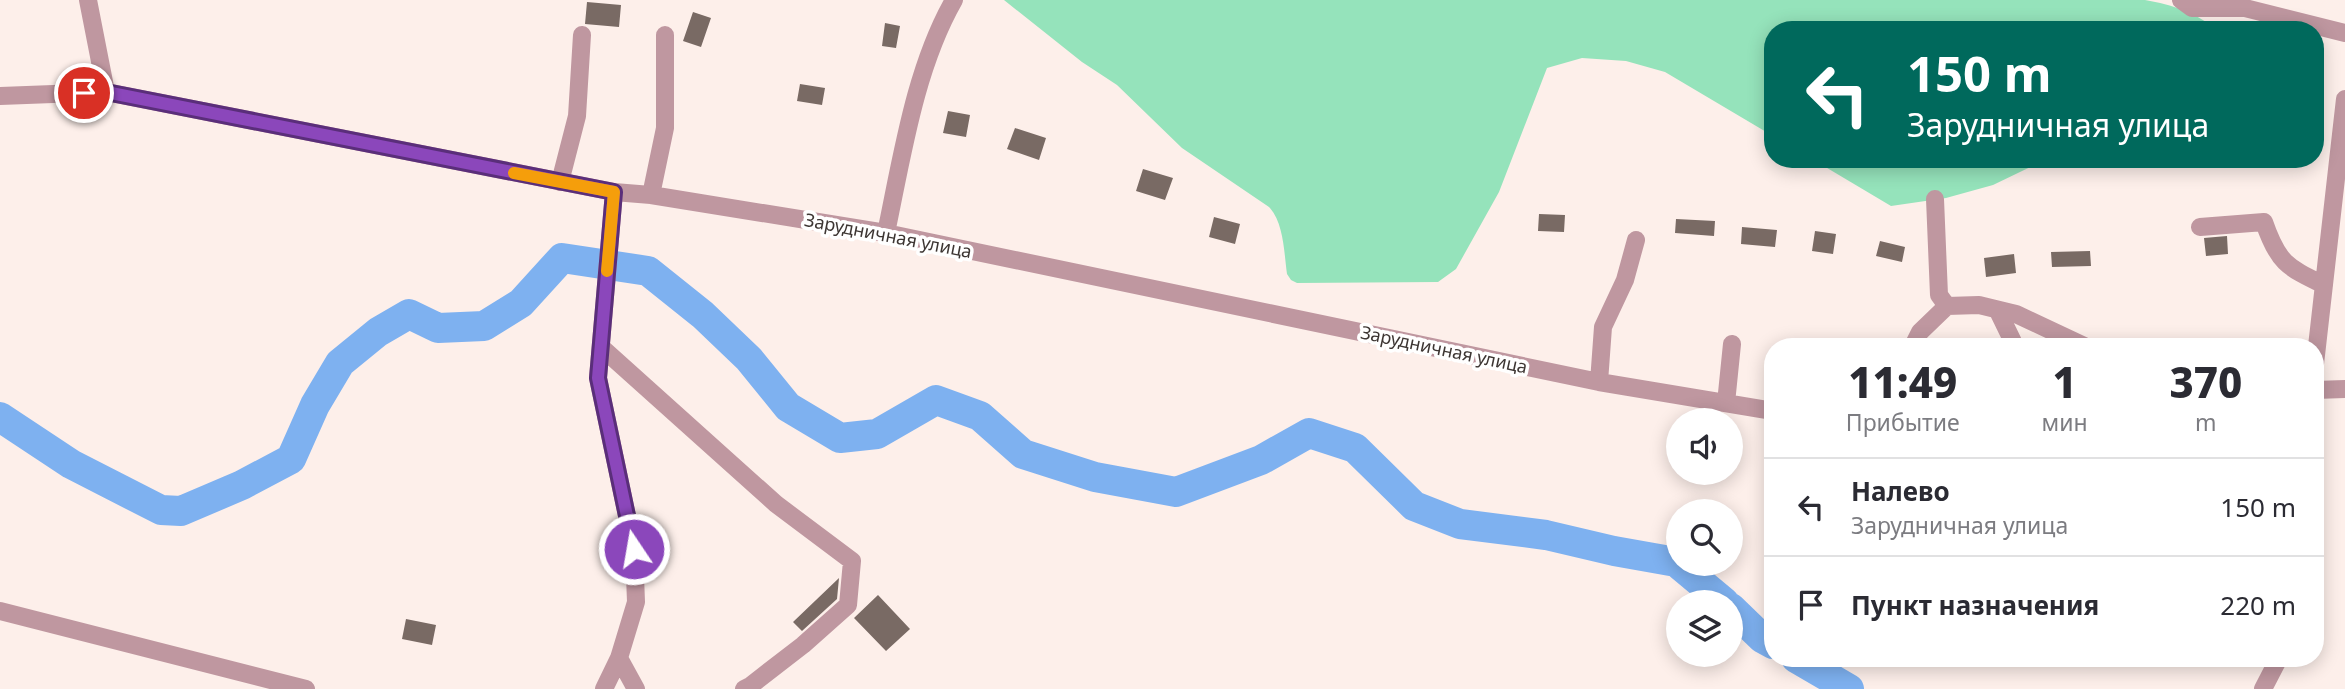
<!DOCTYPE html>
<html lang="ru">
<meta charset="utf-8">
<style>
:root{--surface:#fff;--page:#f2f2f3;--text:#2b2b33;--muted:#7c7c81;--line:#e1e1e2}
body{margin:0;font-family:"Noto Sans",sans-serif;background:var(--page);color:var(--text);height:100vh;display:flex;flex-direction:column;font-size:26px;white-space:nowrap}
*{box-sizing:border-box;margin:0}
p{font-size:23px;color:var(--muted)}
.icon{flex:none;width:38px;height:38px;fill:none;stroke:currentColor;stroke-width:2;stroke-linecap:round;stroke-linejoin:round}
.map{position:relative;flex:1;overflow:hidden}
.drawer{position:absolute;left:1764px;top:338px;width:560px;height:329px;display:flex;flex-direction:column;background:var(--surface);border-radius:28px;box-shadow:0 4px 18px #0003}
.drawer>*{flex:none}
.top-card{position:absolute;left:1764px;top:21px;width:560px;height:147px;border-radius:28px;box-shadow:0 4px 18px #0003;background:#00695c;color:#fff;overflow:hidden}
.buttons{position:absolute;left:1666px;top:408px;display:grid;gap:14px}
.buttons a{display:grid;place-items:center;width:77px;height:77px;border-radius:50%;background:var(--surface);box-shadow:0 4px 18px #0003;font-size:35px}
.pin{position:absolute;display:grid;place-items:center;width:60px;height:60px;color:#fff;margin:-30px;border:4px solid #fff;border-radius:50%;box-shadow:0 2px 7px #0007}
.me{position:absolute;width:77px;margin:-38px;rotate:348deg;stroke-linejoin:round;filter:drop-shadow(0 0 5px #0008)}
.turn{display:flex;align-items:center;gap:24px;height:147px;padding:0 28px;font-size:32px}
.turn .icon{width:91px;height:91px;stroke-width:2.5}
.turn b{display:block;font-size:49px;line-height:60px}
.eta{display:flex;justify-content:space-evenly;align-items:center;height:119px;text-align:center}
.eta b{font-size:42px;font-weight:800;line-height:49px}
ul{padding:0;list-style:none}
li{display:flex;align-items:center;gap:21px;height:98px;padding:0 28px;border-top:2px solid var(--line)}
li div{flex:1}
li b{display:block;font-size:26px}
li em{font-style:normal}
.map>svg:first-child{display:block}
.green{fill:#95e3bb}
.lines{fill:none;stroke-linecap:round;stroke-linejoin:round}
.river{stroke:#7eb1f0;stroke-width:30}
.building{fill:#796a64}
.minor{stroke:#bf97a0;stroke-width:18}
.route-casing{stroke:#5a2e7a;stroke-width:18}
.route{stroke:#8b47bb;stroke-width:12}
.slow{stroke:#f59e0b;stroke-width:12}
.labels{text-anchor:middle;stroke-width:7;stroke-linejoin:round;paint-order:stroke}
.street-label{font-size:18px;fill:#3d3633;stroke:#fff}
</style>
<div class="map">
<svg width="2345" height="689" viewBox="0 0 2345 689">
<rect width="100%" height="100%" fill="#fdefea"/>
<!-- green -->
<path class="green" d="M1004 0H2145C2173 5 2195 12 2217 30H1773V136L1665 72 1626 61 1582 58 1547 68 1499 192 1456 269 1438 282 1297 283 1291 280 1287 274C1284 253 1284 223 1269 207L1182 148 1117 85 1082 62Z
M1812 159H2047L1993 185 1946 198 1891 206Z"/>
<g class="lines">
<!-- river -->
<path class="river" d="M0 417 71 464 161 510 181 511 242 485 291 459 315 405 340 363 378 332 409 314 438 328 484 326 521 303 562 258 648 271 703 315 749 359 788 407 840 438 877 434 936 400 980 416 1023 454 1095 477 1176 492 1261 460 1309 433 1355 448 1414 506 1460 524 1546 535 1614 551 1676 562 1724 602
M1731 608 1762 638 1773 644
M1796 658 1849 689"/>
</g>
<!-- building -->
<path class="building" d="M587 2 621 5 619 27 585 24Z
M693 12 711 18 701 47 683 41Z
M885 23 900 26 896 48 882 46Z
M800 84 825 88 822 105 797 101Z
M948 111 970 115 966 137 943 133Z
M1015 128 1046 138 1039 160 1007 149Z
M1143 169 1173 178 1165 200 1136 191Z
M1539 214 1565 215 1564 232 1538 231Z
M1214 217 1240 224 1235 244 1209 237Z
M1676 219 1715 221 1714 236 1675 233Z
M1742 227 1777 230 1775 247 1741 244Z
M1815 231 1836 234 1833 254 1812 251Z
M2227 236 2228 254 2206 256 2204 238Z
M1880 241 1905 247 1902 262 1876 256Z
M2090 251 2091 266 2052 267 2051 252Z
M2014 254 2016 273 1986 277 1984 258Z
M839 578 837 599 802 631 793 622Z
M878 595 910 629 886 651 854 618Z
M406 619 436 625 432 645 402 639Z"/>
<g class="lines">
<!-- minor -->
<path class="minor" d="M88 0 106 92
M2181 0 2192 8H2245L2345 33
M0 96 106 92 614 192 651 195 886 233 1599 382 1773 411
M560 182 577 116 582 35
M651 195 665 128V35
M1935 199 1939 295 1947 306
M2200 227 2264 222C2278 263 2287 267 2324 285
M886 233C902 157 915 68 954 0
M1998 311 2015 346
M1913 346 1920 332 1947 306 1979 305 2016 314 2084 346
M601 347 776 504 852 561 848 605 803 645 750 686 744 689
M2315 364 2345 99
M1599 382 1603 327 1625 280 1636 240
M2315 390 2345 389
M1726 403 1732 344
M0 611 306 689
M619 658 636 689
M604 689 619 658 636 602 634 549 598 378 614 192
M2263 689 2279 658"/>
</g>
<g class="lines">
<!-- route casing -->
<g class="route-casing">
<path id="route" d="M84 93 106 92 614 192 598 378 634 549"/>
</g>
<!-- route -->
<use href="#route" class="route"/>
<!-- slow -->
<path class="slow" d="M514 173 614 192 607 271"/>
</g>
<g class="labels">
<!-- street labels -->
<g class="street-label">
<text transform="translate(888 236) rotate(11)" y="6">Зарудничная улица</text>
<text transform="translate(1444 350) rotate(12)" y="6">Зарудничная улица</text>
</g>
</g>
</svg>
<div class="buttons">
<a><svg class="icon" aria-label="sound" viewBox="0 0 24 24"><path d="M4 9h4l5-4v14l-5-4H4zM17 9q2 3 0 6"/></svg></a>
<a><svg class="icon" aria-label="search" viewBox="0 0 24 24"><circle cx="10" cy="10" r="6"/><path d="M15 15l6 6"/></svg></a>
<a><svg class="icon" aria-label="layers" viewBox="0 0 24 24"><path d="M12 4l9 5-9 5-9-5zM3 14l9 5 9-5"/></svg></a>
</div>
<div class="pin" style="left:84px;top:93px;background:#d93025"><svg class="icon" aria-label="arrive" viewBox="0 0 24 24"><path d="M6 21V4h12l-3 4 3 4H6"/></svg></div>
<svg class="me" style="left:634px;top:549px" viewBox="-20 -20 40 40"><circle r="17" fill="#8b47bb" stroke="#fff" stroke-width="3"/><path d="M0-11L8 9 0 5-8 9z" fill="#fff"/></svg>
<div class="top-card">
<div class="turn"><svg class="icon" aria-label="left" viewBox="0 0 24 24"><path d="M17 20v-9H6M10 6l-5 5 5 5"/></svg><div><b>150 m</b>Зарудничная улица</div></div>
</div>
<section class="drawer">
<div class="eta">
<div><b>11:49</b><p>Прибытие</p></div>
<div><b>1</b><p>мин</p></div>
<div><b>370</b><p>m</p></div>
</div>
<ul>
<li><svg class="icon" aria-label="left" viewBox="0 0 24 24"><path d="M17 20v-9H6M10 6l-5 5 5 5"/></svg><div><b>Налево</b><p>Зарудничная улица</p></div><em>150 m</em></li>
<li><svg class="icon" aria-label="arrive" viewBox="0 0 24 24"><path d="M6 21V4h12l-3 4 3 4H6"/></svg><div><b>Пункт назначения</b></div><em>220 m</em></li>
</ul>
</section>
</div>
